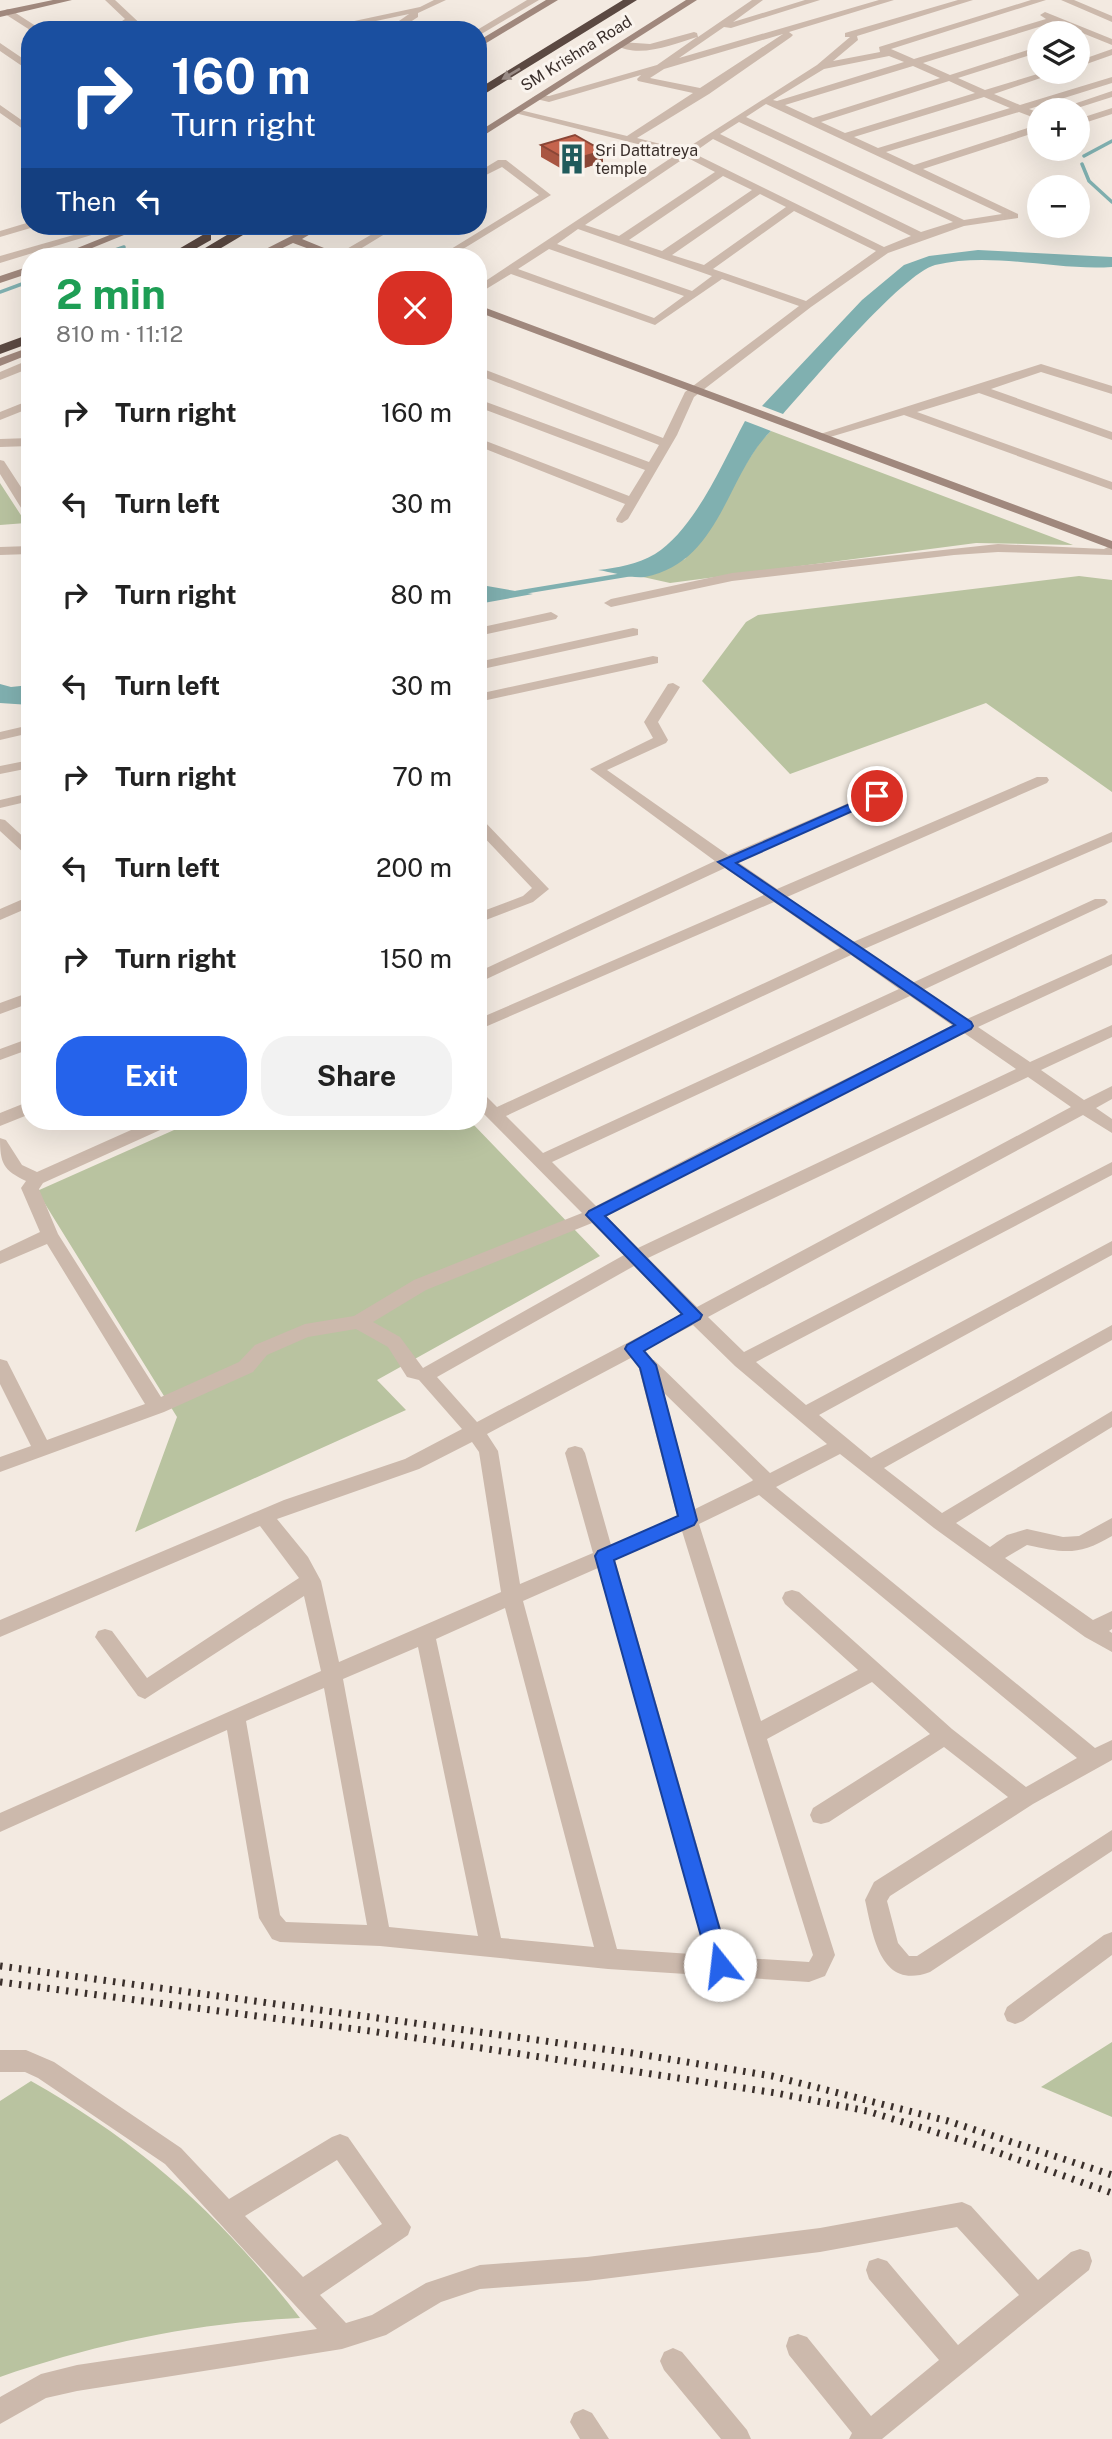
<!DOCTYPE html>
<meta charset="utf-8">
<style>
:root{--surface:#fff;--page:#f2f2f2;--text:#222;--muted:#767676;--accent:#2563eb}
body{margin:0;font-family:"Public Sans",sans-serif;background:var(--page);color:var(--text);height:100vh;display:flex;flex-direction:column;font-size:26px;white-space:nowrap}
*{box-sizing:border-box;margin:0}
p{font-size:23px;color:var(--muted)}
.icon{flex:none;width:38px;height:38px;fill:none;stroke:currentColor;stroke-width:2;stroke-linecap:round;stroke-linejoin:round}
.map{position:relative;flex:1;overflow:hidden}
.drawer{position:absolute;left:21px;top:248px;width:466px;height:882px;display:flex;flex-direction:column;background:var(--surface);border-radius:28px;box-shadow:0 7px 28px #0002}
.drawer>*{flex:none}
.guide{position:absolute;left:21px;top:21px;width:466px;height:214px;border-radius:28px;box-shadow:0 7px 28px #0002;background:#1a4fa0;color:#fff;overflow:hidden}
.controls{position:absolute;left:1027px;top:21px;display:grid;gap:14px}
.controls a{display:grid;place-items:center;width:63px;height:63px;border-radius:50%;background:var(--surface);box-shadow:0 7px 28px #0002;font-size:35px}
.pin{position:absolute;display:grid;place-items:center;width:60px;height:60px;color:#fff;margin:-30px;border:4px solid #fff;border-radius:50%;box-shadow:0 2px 7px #0007}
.me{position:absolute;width:77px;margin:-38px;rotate:344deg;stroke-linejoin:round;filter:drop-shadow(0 0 5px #0008)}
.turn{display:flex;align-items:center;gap:24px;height:147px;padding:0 35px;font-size:32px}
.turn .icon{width:91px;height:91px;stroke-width:2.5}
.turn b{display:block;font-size:49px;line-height:60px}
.then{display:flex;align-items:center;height:66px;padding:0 35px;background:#0003;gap:14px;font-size:26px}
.round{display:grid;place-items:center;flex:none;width:74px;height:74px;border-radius:28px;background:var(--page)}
.headline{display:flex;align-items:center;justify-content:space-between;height:119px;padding:0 35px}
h1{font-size:42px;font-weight:700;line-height:52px;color:#1e9e55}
.button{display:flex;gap:14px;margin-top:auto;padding:14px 35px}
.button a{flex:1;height:80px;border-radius:28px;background:var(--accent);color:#fff;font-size:28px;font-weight:700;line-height:80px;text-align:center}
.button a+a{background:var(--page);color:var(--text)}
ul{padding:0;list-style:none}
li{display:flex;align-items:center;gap:21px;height:91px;padding:0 35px}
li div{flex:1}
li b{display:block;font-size:26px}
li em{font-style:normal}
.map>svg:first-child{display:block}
.green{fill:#b9c3a0}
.water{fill:#80b0b0}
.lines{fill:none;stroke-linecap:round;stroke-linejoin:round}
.stream-far1{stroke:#80b0b0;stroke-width:3.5}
.stream{stroke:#80b0b0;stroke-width:4.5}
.street{fill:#ccb9ac;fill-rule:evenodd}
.secondary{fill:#a0887d;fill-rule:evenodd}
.highway{fill:#5b4942;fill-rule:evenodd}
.rail{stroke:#3a2f2b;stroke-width:7;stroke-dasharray:2.5 7;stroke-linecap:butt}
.wall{fill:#a95642}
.shaded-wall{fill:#8a4636}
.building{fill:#c5644d;stroke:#8a4636;stroke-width:2}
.oneway{fill:#9b8d87}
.route{fill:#2563eb;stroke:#184099;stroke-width:2}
.labels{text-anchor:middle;stroke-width:6;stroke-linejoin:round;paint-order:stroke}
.far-street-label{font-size:16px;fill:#3a2f2b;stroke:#faf4ee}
.far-poi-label{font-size:16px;fill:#3a2f2b;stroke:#faf4ee;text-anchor:start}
</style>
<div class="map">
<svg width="1112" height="2439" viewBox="0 0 1112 2439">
<rect width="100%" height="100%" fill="#f3eae1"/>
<!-- green -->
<path class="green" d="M771 431 1073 545 976 543 670 583 643 577 685 559 760 442Z
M0 483 26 523 0 525Z
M1079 576 1112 580V792L986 703 790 774 702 681 746 622 758 615Z
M192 1122H471L600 1256 377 1380 406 1410 135 1532 177 1417 37 1191Z
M1112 2042V2117L1041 2087Z
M31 2081C144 2145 221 2216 300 2318 196 2323 98 2343 0 2377V2101Z"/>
<!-- water -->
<path class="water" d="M978 250 1112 257V267C1054 271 993 251 935 265 902 274 811 383 783 414L762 406 862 300 904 265 929 256Z
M745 421 771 431C726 475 721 562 645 577 632 579 612 572 598 570 617 568 638 564 655 554 695 529 723 462 745 421Z
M487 586 533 594 478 604V588Z
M0 684 11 687 30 685V705L0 703Z"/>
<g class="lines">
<!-- stream-far1 -->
<path class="stream-far1" d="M1084 156 1112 141
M1082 164 1089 181 1112 202
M95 257 124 247
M0 292 30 281"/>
<!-- stream -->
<path class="stream" d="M516 593 631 574"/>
<!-- street -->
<path class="street" d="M105 0H115L147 30H136L130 24 121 30H109L125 19Z
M434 0H446L418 13V17L398 30H386L409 14 357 25 361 30H351L345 23 420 7Z
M527 0H539L478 36 477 30Z
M752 0H763L733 22 805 0H820L731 28 724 27 679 58 879 0H894L789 32 793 35 791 37 709 94 637 138 684 150 817 65 850 37H845V33L958 0H973L857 36 858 40 833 61 880 52 879 47 1031 0H1046L891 49 914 59 1046 19 1040 15 1045 12 1112 39V45L1055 22 923 63 950 75 1040 46V52L958 78 985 90 1044 72H1058L994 94 1020 105 1112 77V83L1029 109 1040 113V120L1019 112 886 152 914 165 1040 124V131L923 169 1018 214V218L964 226 888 253 811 307 694 397 677 435 628 519 622 523 617 522 616 519 625 504 478 446V438L629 496 645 470 478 407V399L649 462 659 445 478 375V367L663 438 685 392 799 306 722 279 655 325 511 274 478 294V286L677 154 511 112 516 109 627 136 693 93 638 81 637 79 641 75 549 102 532 98 537 95 549 96 657 65 697 37C674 44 639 59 616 45L621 42 650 44 694 32 697 33 698 37ZM783 34 700 88 650 78 664 69ZM889 56 904 62 777 101 773 100 824 69ZM913 66 940 78 813 118 785 105ZM949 81 975 93 845 133 821 122ZM984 97 1010 108 878 148 854 137ZM766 104 1002 214 964 220 746 117ZM739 122 953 222 921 232 720 134ZM713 139 911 236 884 247 693 153ZM686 157 715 172 619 236 585 225ZM723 176 752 190 662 251 629 240ZM760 194 786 207 704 265 672 255ZM794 211 876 251 806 301 713 269ZM578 229 712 276 692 291 557 244ZM549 249 684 296 654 318 518 269Z
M1061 0H1074L1112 16V22Z
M8 9 11 10 42 30H30L5 14V10Z
M0 43 28 62V66H22L0 51Z
M1112 49V55L1078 67V61Z
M1112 91V97L1071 110H1056Z
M0 105 30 126V134L0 113Z
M1112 108V114L1078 125V119Z
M498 160H506L551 195 450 257H438L539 195 502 167 478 179V172Z
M30 222V226L34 227 0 237V231Z
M105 226H121L0 263V256Z
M386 226H398L347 257H333Z
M26 361H30V368L0 380V372Z
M1041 364 1112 386V394L1041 372 991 389 1112 432V440L979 393 917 412 1112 482V490L904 415 820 440 814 436Z
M30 400V408L0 420V412Z
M30 438V446L0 447V439Z
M0 460 4 461 30 501V511H23L0 474Z
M998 544 1104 549 1112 545V555L998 552 954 555 732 581 611 607 604 603 611 599 732 573Z
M30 546V554L0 555V547Z
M551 612 558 616 556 619 478 636V628Z
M633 628 638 629V635L478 670V662Z
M653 656 658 657V663L478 702V694Z
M673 683 680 687 658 722 668 740 666 743 607 770 728 855 872 793H882L884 796 738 862 777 889 1037 777H1047L1049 780 1047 783 787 897 853 942 1112 832V842L864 949 912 983 1095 899H1105L1108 902 1105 905 923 990 967 1019 1112 954V965L978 1027 1030 1062 1112 1025V1037L1041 1070 1084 1100 1112 1086V1099L1096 1108 1112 1119V1133L1083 1115 708 1317 744 1352 1112 1162V1175L756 1362 806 1405 1112 1241V1255L819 1415 871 1458 1112 1325V1340L884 1468 942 1513 1112 1411V1427L956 1523 990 1547 1007 1535 1027 1529 1063 1537 1079 1536 1112 1518V1536C1078 1556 1065 1553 1027 1545L1005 1558 1093 1620 1112 1611V1629L1109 1631 1112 1633V1652L1085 1637 934 1528 840 1454 776 1487 1095 1748 1112 1740V1760L1033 1804 890 1896 887 1901 898 1943 909 1956H917L1112 1830V1851L930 1972C880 1991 873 1935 865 1900L874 1882 1008 1797 944 1747 829 1822 821 1824 813 1822 810 1815 813 1808 930 1734 872 1682 767 1739 835 1955 825 1976 809 1982 608 1969 380 1946 280 1942 272 1939 259 1918 227 1730 0 1832V1813L321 1671 304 1596 145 1699 138 1696 95 1637 98 1631 105 1629 112 1631 147 1678 299 1578 260 1526 0 1637V1620L284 1500 405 1459 462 1429 419 1380 407 1377 388 1347 356 1329 308 1337 267 1355 253 1372 164 1412 0 1472V1457L31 1446 0 1384V1359L7 1361 47 1440 145 1404 47 1244 0 1264V1251L40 1232 21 1188 26 1181C3 1170 0 1163 0 1138L6 1140 22 1165 37 1172 149 1122H171L169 1126 43 1183 39 1189 58 1234 161 1397 239 1362 255 1345 305 1324 354 1316 414 1280 582 1213 478 1108V1092L484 1094 497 1107 840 948 774 902 478 1030V1019L764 895 725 868 478 983V972L715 861 590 769 653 738 644 722 668 684ZM851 955 899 989 543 1153 506 1116ZM910 996 953 1026 752 1125 596 1206 552 1162ZM964 1033 1016 1069 638 1248 606 1216 764 1133ZM1028 1077 1071 1107 697 1307 648 1258ZM592 1223 624 1255 423 1368 400 1337 373 1322 426 1290ZM634 1266 682 1314 477 1422 437 1377ZM693 1325 735 1366 827 1444 770 1473 654 1360H640L638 1365 677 1516 611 1545 585 1453 582 1448 575 1446 568 1448 565 1453 593 1553 520 1584 498 1451 487 1434ZM664 1393 753 1480 752 1481 695 1509ZM472 1442 479 1452 501 1592 339 1662 321 1581 308 1557 277 1519 419 1469ZM759 1495 1077 1758 1026 1787 952 1729 799 1592 792 1590 785 1592 782 1598 785 1604 858 1670 761 1721 699 1524ZM682 1531 813 1955 809 1962 729 1957 615 1560ZM598 1568 706 1955 617 1949 523 1601ZM505 1608 594 1947 501 1938 436 1639ZM418 1647 478 1936 389 1927 343 1679ZM324 1688 367 1925 286 1922 280 1915 246 1721Z
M30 725V733L0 740V732Z
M30 760V768L0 774V766Z
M30 793V801L0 808V800Z
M0 819 5 820 30 843V856L25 854 0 831Z
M478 819 483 820 549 889 533 902 478 923V913L523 896 532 888 478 831Z
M30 896V907L0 920V909Z
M30 992V1003L0 1014V1003Z
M30 1038V1049L0 1060V1049Z
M30 1101V1114L0 1126V1113Z
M1112 1932V1955L1023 2021 1015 2024 1007 2021 1004 2014 1007 2007 1104 1935Z
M0 2050H26L54 2062 181 2148 229 2199 332 2137 340 2134 348 2137 411 2227 408 2235 320 2295 346 2323 372 2315 426 2283 480 2265 587 2257 820 2228 962 2202 971 2206 1038 2280 1071 2252 1080 2249 1089 2252 1092 2261 1089 2270 882 2439H849L852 2433 789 2355 786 2346 789 2337 798 2334 807 2337 871 2416 939 2360 869 2279 866 2270 869 2261 878 2258 887 2261 958 2345 1019 2295 957 2227 820 2252 587 2281 480 2289 441 2302 386 2335 342 2349 77 2391 46 2398 0 2424V2397L41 2374 77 2365 317 2329 165 2164 38 2078 25 2072H0ZM337 2160 382 2224 303 2277 245 2216Z
M673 2348 682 2352 747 2430 751 2439H721L664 2370 660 2361 664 2352Z
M583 2409 592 2413 609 2439H580L570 2422 574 2413Z"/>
<!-- secondary -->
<path class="secondary" d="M53 0H72L0 17V11Z
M546 0H558L478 48V41Z
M686 0H697L478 139V132Z
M132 226H146L70 257H55Z
M311 226H324L302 239 346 257H331L293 243 264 257H250Z
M30 266V273L0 283V276Z
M478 305 1112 541V549L478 312Z
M30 347V354L0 366V358Z"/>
<!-- highway -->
<path class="highway" d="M623 0H637L478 98V89Z
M242 226H258L206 257H190Z
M206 233 211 234V240L181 257H165Z
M30 334V343L0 354V345Z"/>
<!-- rail -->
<path class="rail" d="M0 1966 632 2053 772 2076 948 2121 1112 2175
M0 1982 370 2031 776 2093 867 2111 971 2143 1112 2193"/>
</g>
<!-- wall -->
<path class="wall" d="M541 145 603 151V162L569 173 541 157Z"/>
<!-- shaded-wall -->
<path class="shaded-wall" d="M603 151V162L569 173V161Z"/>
<!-- building -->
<path class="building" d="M575 135 603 151 569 161 541 145Z"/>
<!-- one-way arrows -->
<defs><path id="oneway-solid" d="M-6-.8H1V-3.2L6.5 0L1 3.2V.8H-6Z" transform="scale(1.75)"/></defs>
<use class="oneway" href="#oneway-solid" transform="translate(511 74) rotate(149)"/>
<!-- route -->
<path class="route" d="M877 792 884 796 882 798 736 863 971 1022 973 1026 971 1029 605 1216 702 1315 700 1319 644 1351 656 1365 697 1520 694 1525 614 1560 730 1965 727 1971 720 1974 712 1971 709 1965 595 1556 598 1551 678 1516 640 1368 625 1349 627 1345 682 1314 586 1215 589 1211 955 1025 718 862Z"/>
<!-- icons -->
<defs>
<g id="building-bare" transform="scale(2.415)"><path d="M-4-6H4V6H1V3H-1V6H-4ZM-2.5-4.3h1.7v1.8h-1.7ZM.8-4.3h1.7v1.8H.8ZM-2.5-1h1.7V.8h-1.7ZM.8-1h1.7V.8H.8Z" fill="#205b5c" stroke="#faf4ee" stroke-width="2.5" paint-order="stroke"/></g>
</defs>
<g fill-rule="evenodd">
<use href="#building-bare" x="572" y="159"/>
</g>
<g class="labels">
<!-- far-street labels -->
<g class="far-street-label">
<text transform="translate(576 53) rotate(-32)" y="6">SM Krishna Road</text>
</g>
<!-- far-poi labels -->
<g class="far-poi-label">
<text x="595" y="156">Sri Dattatreya<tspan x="595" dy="18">temple</tspan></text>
</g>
</g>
</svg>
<div class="controls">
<a><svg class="icon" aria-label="layers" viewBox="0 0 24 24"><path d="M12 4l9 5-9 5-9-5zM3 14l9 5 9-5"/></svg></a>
<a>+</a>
<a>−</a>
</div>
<div class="pin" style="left:877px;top:796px;background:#d93025"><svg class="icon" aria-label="arrive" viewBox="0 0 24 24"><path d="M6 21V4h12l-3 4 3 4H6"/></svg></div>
<svg class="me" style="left:720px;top:1965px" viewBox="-20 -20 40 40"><circle r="19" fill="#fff"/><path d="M0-13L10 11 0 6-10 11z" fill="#2563eb"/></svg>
<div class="guide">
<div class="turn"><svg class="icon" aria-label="right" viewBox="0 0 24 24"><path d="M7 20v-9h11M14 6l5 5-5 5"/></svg><div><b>160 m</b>Turn right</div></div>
<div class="then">Then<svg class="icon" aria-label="left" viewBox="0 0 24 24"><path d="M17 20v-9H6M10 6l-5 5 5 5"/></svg></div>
</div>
<section class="drawer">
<div class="headline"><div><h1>2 min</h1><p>810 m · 11:12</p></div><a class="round" style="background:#d93025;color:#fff"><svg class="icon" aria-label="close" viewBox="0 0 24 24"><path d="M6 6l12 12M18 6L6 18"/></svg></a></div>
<ul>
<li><svg class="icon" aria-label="right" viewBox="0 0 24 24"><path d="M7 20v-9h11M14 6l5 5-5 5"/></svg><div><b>Turn right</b></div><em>160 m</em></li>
<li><svg class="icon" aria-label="left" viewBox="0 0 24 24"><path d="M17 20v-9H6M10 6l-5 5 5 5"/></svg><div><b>Turn left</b></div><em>30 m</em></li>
<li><svg class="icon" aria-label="right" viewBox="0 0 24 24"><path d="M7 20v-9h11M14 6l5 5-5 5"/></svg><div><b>Turn right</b></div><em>80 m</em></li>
<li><svg class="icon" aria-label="left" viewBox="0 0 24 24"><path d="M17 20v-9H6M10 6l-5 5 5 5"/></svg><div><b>Turn left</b></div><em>30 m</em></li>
<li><svg class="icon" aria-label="right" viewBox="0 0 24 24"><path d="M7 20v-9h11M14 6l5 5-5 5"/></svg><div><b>Turn right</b></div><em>70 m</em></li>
<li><svg class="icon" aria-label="left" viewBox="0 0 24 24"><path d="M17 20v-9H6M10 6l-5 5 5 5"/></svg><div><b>Turn left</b></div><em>200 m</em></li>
<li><svg class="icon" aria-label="right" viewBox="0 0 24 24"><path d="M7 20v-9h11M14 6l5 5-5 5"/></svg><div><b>Turn right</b></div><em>150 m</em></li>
</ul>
<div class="button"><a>Exit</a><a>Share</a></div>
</section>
</div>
